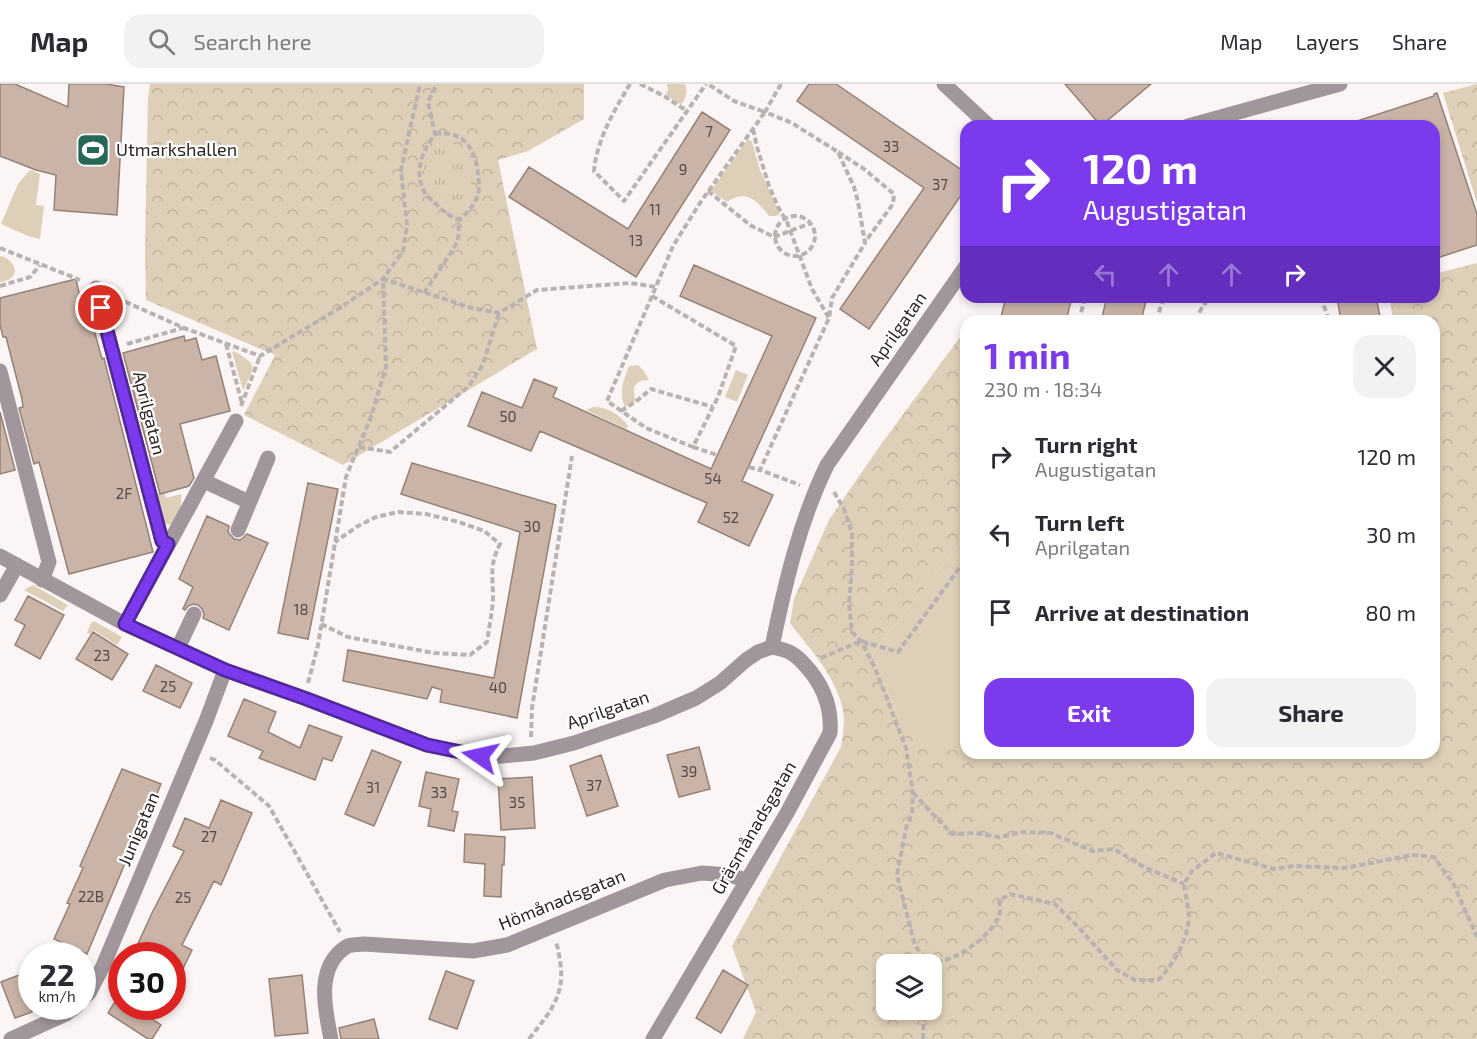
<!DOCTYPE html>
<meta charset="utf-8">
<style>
:root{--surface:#fff;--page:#f2f2f3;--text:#2b2b33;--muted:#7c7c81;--line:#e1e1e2;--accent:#7c3aed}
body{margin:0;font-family:"Exo 2",sans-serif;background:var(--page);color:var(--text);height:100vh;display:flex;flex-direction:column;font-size:22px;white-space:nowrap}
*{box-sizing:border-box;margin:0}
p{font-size:20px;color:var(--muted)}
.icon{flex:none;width:33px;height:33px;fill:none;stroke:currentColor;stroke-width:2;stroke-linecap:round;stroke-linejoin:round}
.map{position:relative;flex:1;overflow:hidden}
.side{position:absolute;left:960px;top:231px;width:480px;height:444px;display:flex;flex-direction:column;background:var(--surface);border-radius:18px;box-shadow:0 3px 9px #0003}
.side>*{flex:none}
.guide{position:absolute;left:960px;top:36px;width:480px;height:183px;border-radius:18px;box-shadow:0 3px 9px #0003;background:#7c3aed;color:#fff;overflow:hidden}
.buttons{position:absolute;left:876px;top:870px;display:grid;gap:12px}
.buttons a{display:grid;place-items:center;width:66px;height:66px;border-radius:12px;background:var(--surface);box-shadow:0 3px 9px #0003;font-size:30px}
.speed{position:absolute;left:18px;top:858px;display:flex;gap:12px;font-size:30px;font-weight:700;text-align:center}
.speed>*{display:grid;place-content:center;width:78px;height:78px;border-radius:50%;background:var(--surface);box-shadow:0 3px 9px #0003;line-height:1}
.speed small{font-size:15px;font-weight:400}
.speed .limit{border:9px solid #d22;background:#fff;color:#111}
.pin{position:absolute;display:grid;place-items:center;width:51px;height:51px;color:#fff;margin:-26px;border:3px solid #fff;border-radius:50%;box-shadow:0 2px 6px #0007}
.me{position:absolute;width:66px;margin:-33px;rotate:281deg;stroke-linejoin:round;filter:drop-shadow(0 0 4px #0008)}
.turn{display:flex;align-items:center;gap:21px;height:126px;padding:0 24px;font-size:27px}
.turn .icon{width:78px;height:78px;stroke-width:2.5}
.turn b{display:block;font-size:42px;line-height:51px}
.lanes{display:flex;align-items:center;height:57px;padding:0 24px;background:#0003;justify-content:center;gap:30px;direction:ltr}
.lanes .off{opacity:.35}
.round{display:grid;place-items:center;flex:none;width:63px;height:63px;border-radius:18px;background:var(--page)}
.head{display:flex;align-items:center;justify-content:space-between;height:102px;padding:0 24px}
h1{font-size:36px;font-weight:700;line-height:45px;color:var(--accent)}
.action{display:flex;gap:12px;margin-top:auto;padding:12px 24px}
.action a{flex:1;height:69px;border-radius:18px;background:var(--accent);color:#fff;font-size:24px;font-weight:700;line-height:69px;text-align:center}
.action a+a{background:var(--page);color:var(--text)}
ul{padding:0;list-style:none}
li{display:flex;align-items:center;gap:18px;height:78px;padding:0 24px}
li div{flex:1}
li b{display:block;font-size:22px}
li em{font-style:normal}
header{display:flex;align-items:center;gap:36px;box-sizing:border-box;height:84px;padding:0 30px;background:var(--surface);border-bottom:2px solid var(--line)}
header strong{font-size:28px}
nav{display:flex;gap:33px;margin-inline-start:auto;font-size:21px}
.search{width:420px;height:54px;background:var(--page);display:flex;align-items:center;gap:15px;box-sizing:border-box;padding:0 21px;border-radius:18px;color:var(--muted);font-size:22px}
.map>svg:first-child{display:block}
.grass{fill:#ded0b8}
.forest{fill:url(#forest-crowns);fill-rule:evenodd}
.park{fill:url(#park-tufts)}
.building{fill:#cab4a8;stroke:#968176;stroke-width:1.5}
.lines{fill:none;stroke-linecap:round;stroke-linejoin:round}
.path{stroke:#b8b2b1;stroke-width:4;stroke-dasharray:6 3;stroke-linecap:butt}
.minor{stroke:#a0969b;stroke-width:15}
.route-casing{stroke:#51269a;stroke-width:15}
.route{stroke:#7c3aed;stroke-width:10}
.labels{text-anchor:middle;stroke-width:4.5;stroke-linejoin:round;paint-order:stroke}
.number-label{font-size:15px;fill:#564946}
.poi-label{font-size:18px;fill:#2f2525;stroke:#fff;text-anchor:start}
.street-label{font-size:18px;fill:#2f2525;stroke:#fff}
</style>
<header>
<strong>Map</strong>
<div class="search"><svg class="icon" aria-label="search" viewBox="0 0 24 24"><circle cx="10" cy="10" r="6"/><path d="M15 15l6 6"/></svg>Search here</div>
<nav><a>Map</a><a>Layers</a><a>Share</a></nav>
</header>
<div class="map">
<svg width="1477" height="955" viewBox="0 0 1477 955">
<defs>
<pattern id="forest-crowns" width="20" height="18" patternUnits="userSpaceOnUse" patternTransform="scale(1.5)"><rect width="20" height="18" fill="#ded0b8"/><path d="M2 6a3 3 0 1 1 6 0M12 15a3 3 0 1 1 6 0" fill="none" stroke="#bfb29e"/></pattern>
<pattern id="park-tufts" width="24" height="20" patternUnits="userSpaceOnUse" patternTransform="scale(1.5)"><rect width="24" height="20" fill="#ded0b8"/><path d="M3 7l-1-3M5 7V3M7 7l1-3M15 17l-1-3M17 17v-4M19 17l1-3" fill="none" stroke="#bfb29e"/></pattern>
</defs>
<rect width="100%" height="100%" fill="#fbf6f5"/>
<!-- grass -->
<path class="grass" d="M667 0H685C688 8 686 14 681 21L666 11 668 5Z
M748 55 752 58 760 86 780 130 776 132H769C757 116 746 105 727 118L711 107Z
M30 86 40 90 36 121 44 122 40 155 28 152 1 140 18 100Z
M0 172C9 173 21 185 11 194 9 196 4 197 1 198H0Z
M234 267C259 282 255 281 243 306L232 268Z
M638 281 644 287 649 296C634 296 631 304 636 317L625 323C618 308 624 296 629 282Z
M736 286 748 291 737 318 725 313Z
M593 323C607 323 620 330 628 342L626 345 586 326Z
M164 407 166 414 181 410C183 420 179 433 171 441L166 440 164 438 157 410Z
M966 451V664L934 670 900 635 883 599 872 570Z
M33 501 68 521 63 527 24 506Z
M94 537 122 553 117 561 93 546 90 550 87 549 91 539Z"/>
<!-- forest -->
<path class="forest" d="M150 0H584V35L528 67 498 76 537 265 343 381 244 331 275 271 146 216 145 166 148 14Z
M1477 0V119L1443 9Z
M1477 179V955H743L756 928 732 862 841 663C843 650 846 635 842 622 834 590 809 564 790 539L794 515 829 436 877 366 966 245V451L872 570 883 599 900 635 934 669 966 664V669H1434V237H1393L1390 213H1434V190ZM886 880H932V926H886Z"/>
<!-- park -->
<path class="park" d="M445 58 463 63 469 72 471 101 469 120 464 125 458 129 450 127 427 102 424 95V84L430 64 437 59Z"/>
<!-- building -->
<path class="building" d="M0 0H15L68 23 69 0H106L124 3 117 131 54 126 56 91 36 86 0 72Z
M809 0H836L966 89V104L869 245 840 225 924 104 797 17Z
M1065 0H1151L1101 42Z
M1437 9 1477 130V161L1434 175V42H1355L1354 38 1434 12V10Z
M702 28 730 46 636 193 509 113 529 83 628 145Z
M694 181 816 234 742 397 773 411 749 462 698 438 707 419 540 347 531 367 468 342 482 308 522 324 534 295 557 304 553 313 711 385 772 252 680 212Z
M76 195 81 218 86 217 102 275 104 274 153 468 69 490 39 378 34 380 19 324 23 323 22 315 6 253H3L0 241V214Z
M1006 213H1072L1066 237H1000Z
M1107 213H1147L1141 237H1101Z
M1337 213H1376L1381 237H1341Z
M184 252 185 257 196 254 202 276 216 272 230 327 180 340 194 394 189 402 160 410 123 269Z
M0 328 15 386 0 390Z
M412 379 556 421 517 634 440 618 442 606 432 603 427 615 343 597 348 566 494 594 520 448 401 410Z
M308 399 338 405 308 555 278 549Z
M207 432 229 442 228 448 234 455 240 456 244 453 247 450 268 459 229 546 203 534 204 530 202 525 198 521 193 520 188 522 185 526 183 525 193 503 179 495Z
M28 512 64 531 40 575 15 561 25 541 15 536Z
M93 548 128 570 112 596 76 575Z
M156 581 192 599 180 624 143 607Z
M244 615 276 628 268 648 300 664 309 641 342 653 332 677 323 674 315 696 259 674 263 667 228 652Z
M699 663 710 705 679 713 667 671Z
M372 666 401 678 374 742 345 730Z
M601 671 618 722 587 732 570 682Z
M122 685 161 700 134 766 131 765 87 870 54 855 70 820 67 819 83 784 80 782Z
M426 688 459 695 452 727 458 728 454 747 428 742 431 725 419 722Z
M532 693 535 744 501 746 498 695Z
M221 716 252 729 221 801 214 797 182 861 192 866 172 907V872H152L136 864 152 829 184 767 173 762 185 734 209 744Z
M465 750 505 753 504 781H502L501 813 484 812 485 780 464 778Z
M32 886V928L15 934 1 898Z
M723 886 748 901 721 949 696 934Z
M446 887 474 897 457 945 429 935Z
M302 891 308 949 275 952 269 895Z
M118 913 122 915V922H133L161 941 152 955H148L108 929Z
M374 935 379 955H341L339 944Z"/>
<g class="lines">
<!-- path -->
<path class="path" d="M630 0C614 27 597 55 594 87L624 117 706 0
M640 0 664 12 687 27
M781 0 765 28 792 39 838 68 854 103 858 118 865 159 832 214 829 234 760 386 800 401
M753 45 757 63 769 102 778 123 787 138 812 205 829 234
M435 50C463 45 477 66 478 92 479 97 480 105 478 110 475 121 467 129 459 136
M838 68 864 85 894 110 893 120 865 158
M708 107 750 141 774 153 811 139
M775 152a20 20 0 1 1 40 0a20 20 0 1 1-40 0Z
M0 164 80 196
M0 202 30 193 40 181
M424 209 441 184 458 157 459 136C449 132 443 127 435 119 432 116 427 113 425 109 413 89 422 67 435 50L428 18 437 0
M652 212 607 317 646 344 693 363 718 313 736 262 652 212 673 162 700 119 765 28 734 17 708 0
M1321 213 1329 237
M117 214 184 244 260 272 338 225 383 195 403 167 407 141 401 86 420 0
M1079 237 1085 213
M1156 237 1164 213
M1196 237 1200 227 1206 218 1199 213
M127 260 183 244
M226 260 242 319
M241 322 260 272
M621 327 638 316 651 305 713 323
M359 363 390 368 469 302 483 280 499 229
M693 363 717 371
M749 383 760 386
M834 408 844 425 852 449V483L849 520 852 548 861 557 875 584 906 664 913 709 912 728 906 744 897 791 915 862 928 877C933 877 938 877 942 877 962 872 993 850 999 831 1001 827 1000 821 999 817L1010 810 1055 820 1079 844 1117 886 1135 896H1158C1174 880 1187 858 1189 833 1189 823 1185 811 1184 800L1192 787 1216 769 1274 785 1294 782 1345 784 1412 771 1434 773 1454 801 1477 853
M321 540 348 553 434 569 470 571 487 558C489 544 492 530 493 515 493 492 489 481 500 460L484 447 459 438 426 430 398 428 376 433 358 442 335 458
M821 574 861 557 898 568 966 475
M308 599 318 561 346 393 371 333 386 283 383 195 472 224 499 229 537 206 630 199 656 203
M531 653 532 624 572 372
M210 674 215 676 269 722 340 848
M913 709 952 750 975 749 999 753 1023 748 1051 749 1092 767 1114 765 1144 783 1184 800
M529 955C549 929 566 912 560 877 559 871 558 864 556 858
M923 955 924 926"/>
<!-- minor -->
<path class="minor" d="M944 0 989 42
M1188 42 1340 0
M96 204 162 457 168 460
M0 287 49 478 42 496
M204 397 249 418
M238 446 268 374
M0 472 125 540 225 586 304 614 427 661 480 672H503L534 669 574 659 654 632 696 614 720 599 746 576 758 568 772 563
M0 511 17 481
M125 540 236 337
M772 563C785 500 799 439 827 381L966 182
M178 564 194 530
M82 916 89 909 103 882 206 637 225 586
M11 955 66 930 77 922
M331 955C325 926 315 883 346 863 350 860 358 861 364 860L473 867 507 861 665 796 702 789 729 791 746 796
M653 955 787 729 830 649C832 623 823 600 804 580 801 577 798 573 794 571 788 566 780 565 772 563"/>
</g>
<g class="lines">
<!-- route casing -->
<g class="route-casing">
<path id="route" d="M101 224 162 457 168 460 125 540 225 586 304 614 427 661 480 672"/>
</g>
<!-- route -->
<use href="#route" class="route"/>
</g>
<!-- icons -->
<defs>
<g id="stadium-square" transform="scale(1.725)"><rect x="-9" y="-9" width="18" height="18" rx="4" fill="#266756" stroke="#fff"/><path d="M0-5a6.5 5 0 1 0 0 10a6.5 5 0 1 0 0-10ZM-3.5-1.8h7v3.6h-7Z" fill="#fff"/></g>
</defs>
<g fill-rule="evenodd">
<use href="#stadium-square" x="93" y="66"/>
</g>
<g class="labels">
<!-- number labels -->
<g class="number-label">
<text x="709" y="53">7</text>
<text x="891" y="68">33</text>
<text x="683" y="91">9</text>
<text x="940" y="106">37</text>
<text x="655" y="131">11</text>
<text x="636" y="162">13</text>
<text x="508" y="338">50</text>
<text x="713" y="400">54</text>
<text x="124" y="415">2F</text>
<text x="731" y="439">52</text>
<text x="532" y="448">30</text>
<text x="301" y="531">18</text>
<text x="102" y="577">23</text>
<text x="168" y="608">25</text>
<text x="498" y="609">40</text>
<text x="689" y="693">39</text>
<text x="594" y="707">37</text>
<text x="373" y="709">31</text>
<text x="439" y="714">33</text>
<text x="517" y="724">35</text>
<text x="209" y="758">27</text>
<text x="91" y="818">22B</text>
<text x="183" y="819">25</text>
</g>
<!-- poi labels -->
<g class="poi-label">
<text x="116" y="72">Utmarkshallen</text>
</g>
<!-- street labels -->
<g class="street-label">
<text transform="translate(898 245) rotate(-55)" y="6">Aprilgatan</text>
<text transform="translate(149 329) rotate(76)" y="6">Aprilgatan</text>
<text transform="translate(608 626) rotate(-19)" y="6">Aprilgatan</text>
<text transform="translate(754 744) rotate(-60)" y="6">Gräsmånadsgatan</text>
<text transform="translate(139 745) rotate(-67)" y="6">Junigatan</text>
<text transform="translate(562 816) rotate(-22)" y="6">Hömånadsgatan</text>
</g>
</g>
</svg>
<div class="buttons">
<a><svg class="icon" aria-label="layers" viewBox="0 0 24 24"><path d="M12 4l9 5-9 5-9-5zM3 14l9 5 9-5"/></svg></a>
</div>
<div class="speed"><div>22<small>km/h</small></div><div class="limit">30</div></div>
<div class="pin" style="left:101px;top:224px;background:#d93025"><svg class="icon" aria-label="arrive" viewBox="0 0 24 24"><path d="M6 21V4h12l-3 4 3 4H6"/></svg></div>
<svg class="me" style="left:480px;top:672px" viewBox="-20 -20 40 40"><path d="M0-17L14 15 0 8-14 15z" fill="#7c3aed" stroke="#fff" stroke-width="4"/></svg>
<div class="guide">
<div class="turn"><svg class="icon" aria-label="right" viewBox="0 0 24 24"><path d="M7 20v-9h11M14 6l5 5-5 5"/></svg><div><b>120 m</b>Augustigatan</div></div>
<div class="lanes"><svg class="icon off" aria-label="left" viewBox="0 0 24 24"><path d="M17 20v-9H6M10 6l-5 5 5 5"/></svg><svg class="icon off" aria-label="ahead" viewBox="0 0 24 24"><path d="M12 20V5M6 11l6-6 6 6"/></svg><svg class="icon off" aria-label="ahead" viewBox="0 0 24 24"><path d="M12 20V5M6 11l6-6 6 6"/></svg><svg class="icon" aria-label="right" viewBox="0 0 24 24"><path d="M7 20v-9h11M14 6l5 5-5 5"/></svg></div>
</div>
<section class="side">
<div class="head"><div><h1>1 min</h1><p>230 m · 18:34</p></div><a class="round"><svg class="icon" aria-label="close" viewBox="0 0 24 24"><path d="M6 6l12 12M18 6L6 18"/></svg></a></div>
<ul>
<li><svg class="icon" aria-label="right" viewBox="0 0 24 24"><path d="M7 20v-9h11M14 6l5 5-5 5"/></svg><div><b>Turn right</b><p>Augustigatan</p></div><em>120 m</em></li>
<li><svg class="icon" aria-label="left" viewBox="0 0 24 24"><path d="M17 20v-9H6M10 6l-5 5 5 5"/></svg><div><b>Turn left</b><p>Aprilgatan</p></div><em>30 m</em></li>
<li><svg class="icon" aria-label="arrive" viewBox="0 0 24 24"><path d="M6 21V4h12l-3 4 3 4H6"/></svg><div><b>Arrive at destination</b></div><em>80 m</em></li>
</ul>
<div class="action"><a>Exit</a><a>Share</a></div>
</section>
</div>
